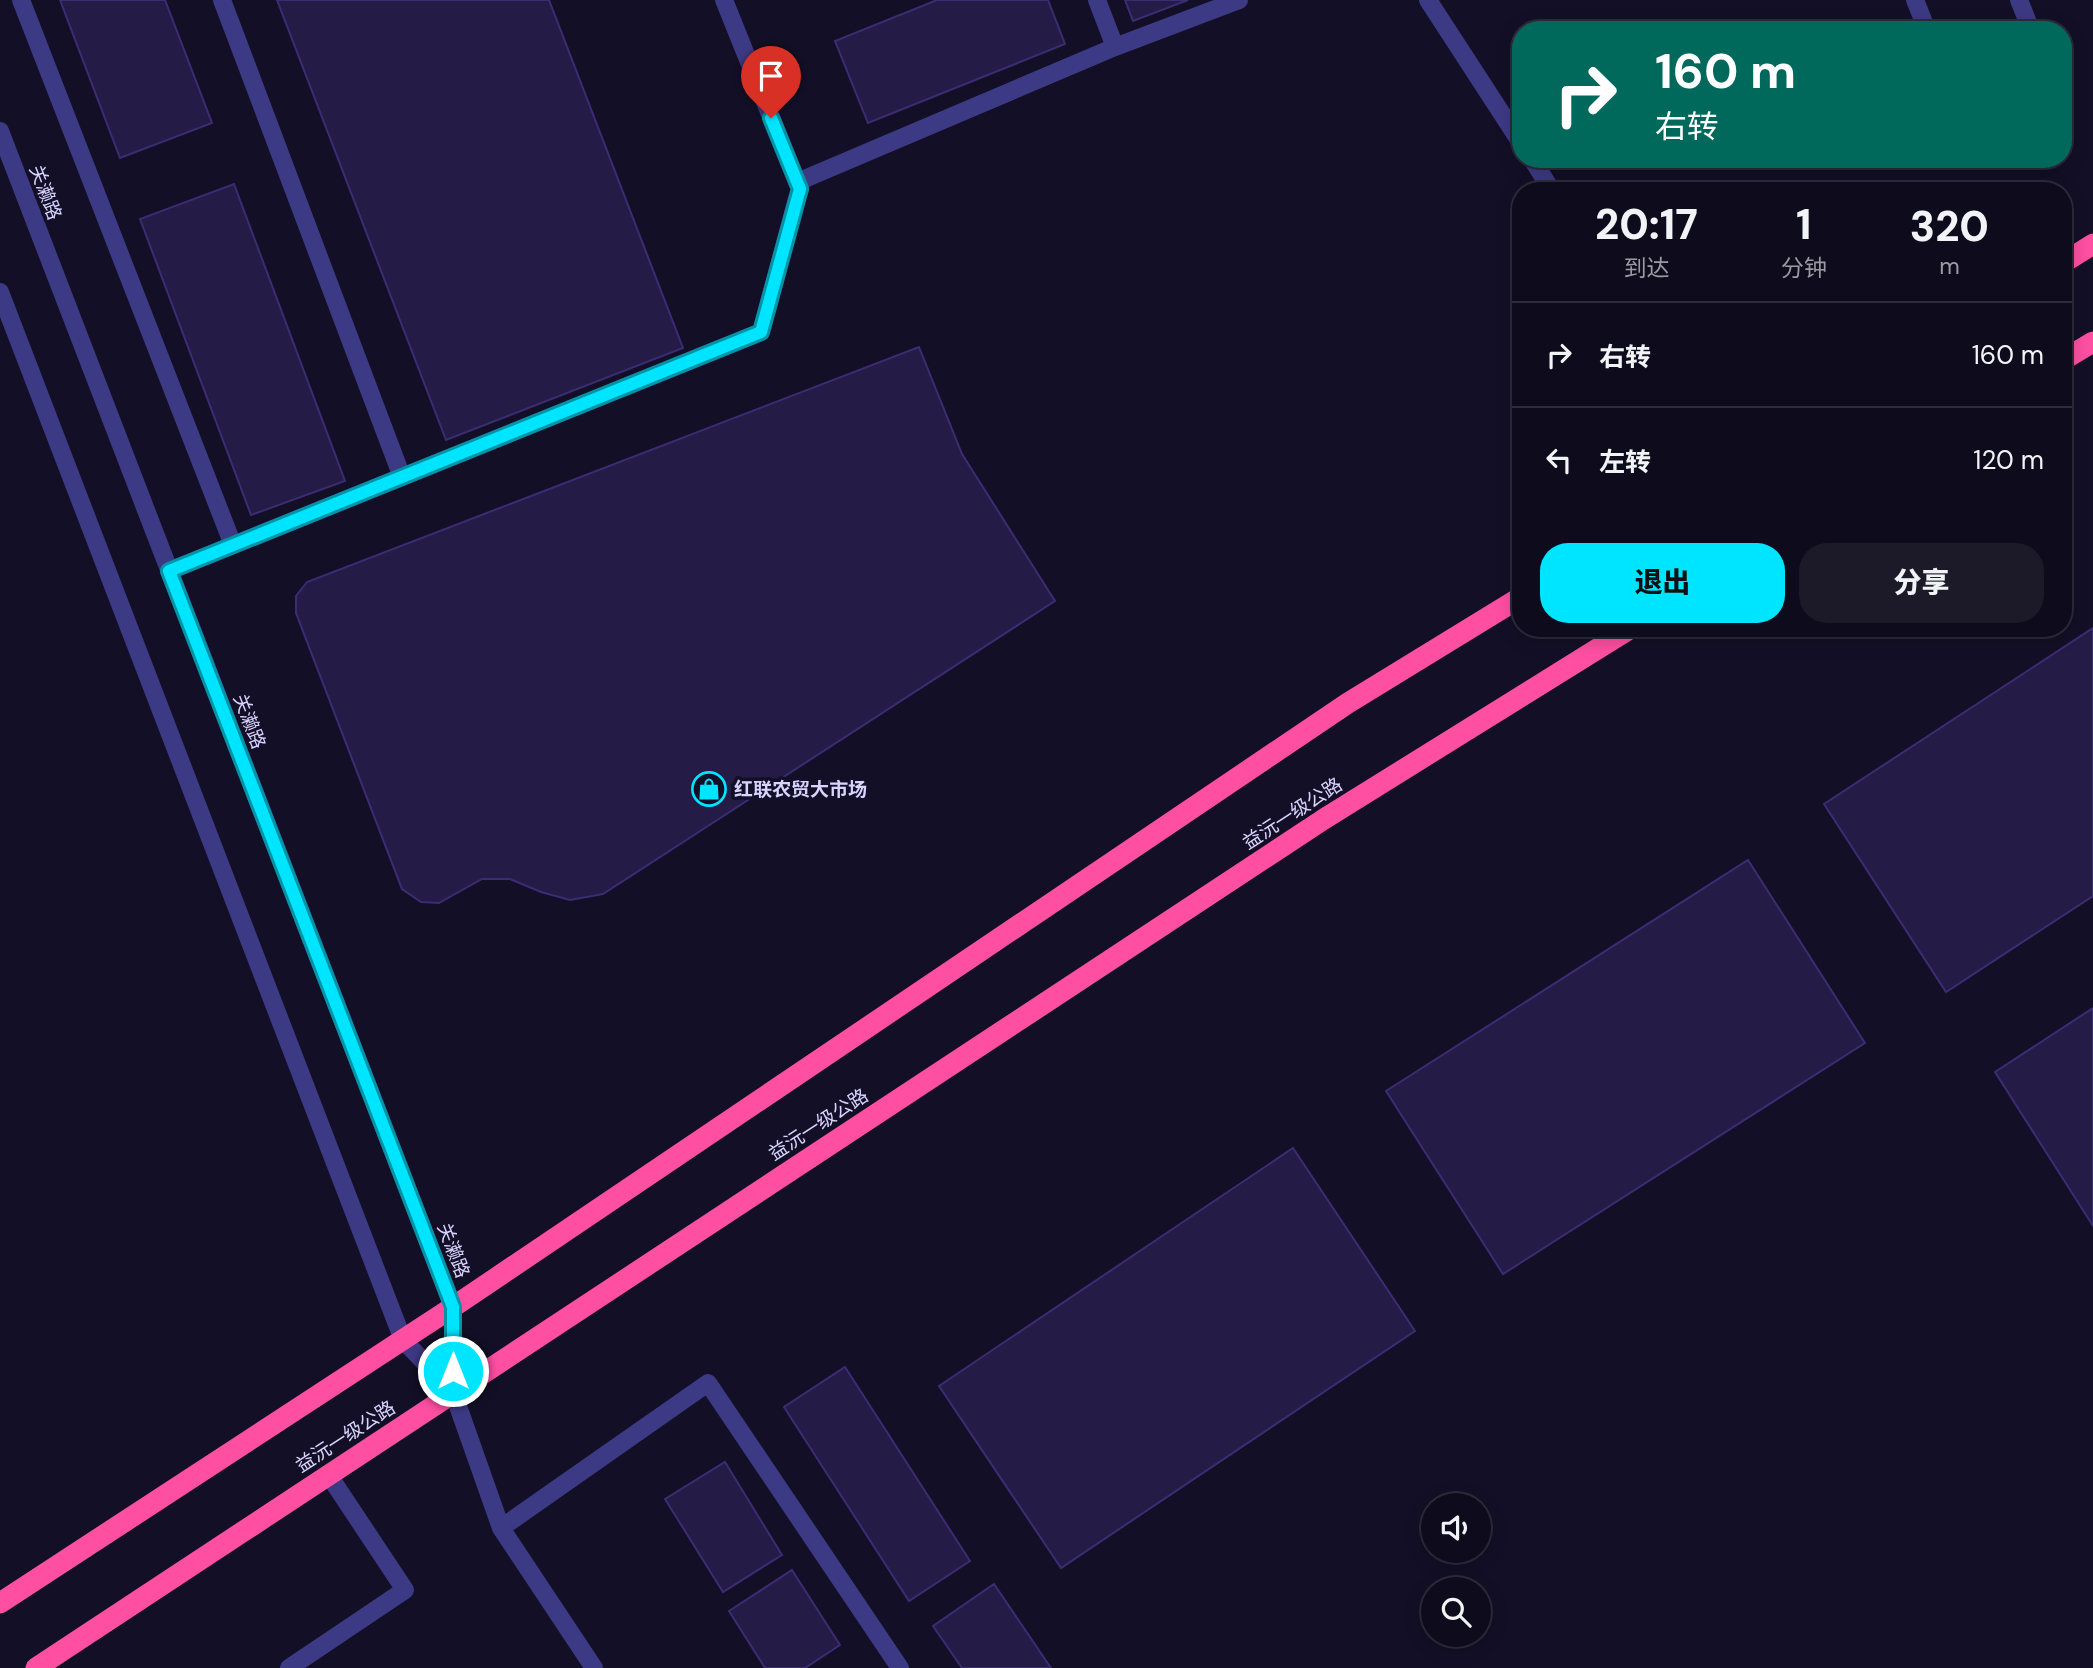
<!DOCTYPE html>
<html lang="zh">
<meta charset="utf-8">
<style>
:root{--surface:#0e0b1c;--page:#1c1929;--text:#f1f3f6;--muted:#9b9ba3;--line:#2e2b3b;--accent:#00e5ff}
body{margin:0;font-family:"DM Sans","Noto Sans SC",sans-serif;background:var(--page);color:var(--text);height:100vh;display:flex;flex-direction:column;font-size:26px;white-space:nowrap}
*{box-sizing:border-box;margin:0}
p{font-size:23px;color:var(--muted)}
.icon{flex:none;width:38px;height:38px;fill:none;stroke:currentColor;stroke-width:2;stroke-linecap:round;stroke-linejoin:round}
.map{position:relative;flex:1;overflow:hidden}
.drawer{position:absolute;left:1512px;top:182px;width:560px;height:455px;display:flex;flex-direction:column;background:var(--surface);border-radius:28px;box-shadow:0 4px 18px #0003,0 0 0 2px var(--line)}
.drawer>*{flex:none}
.top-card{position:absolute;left:1512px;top:21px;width:560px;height:147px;border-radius:28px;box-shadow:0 4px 18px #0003,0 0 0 2px var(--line);background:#00695c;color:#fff;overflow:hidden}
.tools{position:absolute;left:1421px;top:1493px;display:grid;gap:14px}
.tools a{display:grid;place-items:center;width:70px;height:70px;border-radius:50%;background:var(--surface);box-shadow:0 4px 18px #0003,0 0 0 2px var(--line);font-size:35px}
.pin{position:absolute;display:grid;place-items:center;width:60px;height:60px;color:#fff;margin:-72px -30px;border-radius:50% 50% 50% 0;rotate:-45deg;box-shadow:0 0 7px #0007}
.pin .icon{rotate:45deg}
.me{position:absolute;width:77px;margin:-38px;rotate:0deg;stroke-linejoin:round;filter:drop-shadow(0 0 5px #0008)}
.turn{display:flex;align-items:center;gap:24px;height:147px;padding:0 28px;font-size:32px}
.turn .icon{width:91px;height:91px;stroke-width:2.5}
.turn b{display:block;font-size:49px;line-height:60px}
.eta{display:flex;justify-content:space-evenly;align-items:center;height:119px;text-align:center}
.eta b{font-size:42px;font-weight:800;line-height:49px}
.button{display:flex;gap:14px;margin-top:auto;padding:14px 28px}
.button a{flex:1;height:80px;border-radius:28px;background:var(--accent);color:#111;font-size:28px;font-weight:800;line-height:80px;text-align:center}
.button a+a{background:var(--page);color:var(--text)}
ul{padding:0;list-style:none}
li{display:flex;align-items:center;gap:21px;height:105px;padding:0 28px;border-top:2px solid var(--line)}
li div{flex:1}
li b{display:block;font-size:26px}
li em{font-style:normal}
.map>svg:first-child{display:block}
.building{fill:#241b47;stroke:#3b2d73;stroke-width:2}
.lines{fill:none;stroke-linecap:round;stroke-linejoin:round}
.minor{stroke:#3d3a85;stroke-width:18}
.highway{stroke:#ff4fa3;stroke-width:21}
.route-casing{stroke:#0095a6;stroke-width:18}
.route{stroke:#00e5ff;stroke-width:12}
.labels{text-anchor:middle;stroke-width:7;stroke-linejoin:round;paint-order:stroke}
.street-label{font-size:19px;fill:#d9d4ff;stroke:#130f26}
.poi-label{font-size:19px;font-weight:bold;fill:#d9d4ff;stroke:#130f26;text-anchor:start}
</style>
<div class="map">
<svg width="2093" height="1668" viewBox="0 0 2093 1668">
<rect width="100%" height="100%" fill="#130f26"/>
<!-- building -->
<path class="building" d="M60 0H165L212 123 120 158Z
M277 0H549L683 348 446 440Z
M937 0H1048L1065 44 868 123 835 41Z
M1125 0H1188L1133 21Z
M234 184 345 481 251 515 140 219Z
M919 347 962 454 1055 601 603 894 570 900 541 892 510 879H482L439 903 421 902 402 889 296 613V596L307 582Z
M2093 628V896L1946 992 1824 804Z
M1748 860 1865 1043 1503 1274 1386 1091Z
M2093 1008V1226L1995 1072Z
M1293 1148 1415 1331 1061 1568 939 1386Z
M845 1367 970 1561 909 1601 784 1407Z
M725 1462 782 1555 723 1592 665 1499Z
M792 1570 840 1645 805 1668H765L729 1611Z
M994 1584 1051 1668H962L933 1626Z"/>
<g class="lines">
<!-- minor -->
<path class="minor" d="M21 0 233 545
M222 0 402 477
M724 0 800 189
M1097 0 1115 47 1239 0
M1428 0 1521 143
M1915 0 1927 30
M2019 0 2031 30
M0 131 453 1307V1392L501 1528 708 1383 900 1668
M1532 159 1552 191
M0 292 403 1340 453 1392
M169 571 761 332 802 180 1115 47
M501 1528 594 1668
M289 1668 405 1590 328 1474"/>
<!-- highway -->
<path class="highway" d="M2063 263 2093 244
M2063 360 2093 342
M0 1603 453 1307 1348 703 1521 597
M36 1668 1324 819 1631 628"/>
</g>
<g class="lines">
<!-- route casing -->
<g class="route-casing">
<path id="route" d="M453 1371V1307L169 571 761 332 800 189 771 118"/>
</g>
<!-- route -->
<use href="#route" class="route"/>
</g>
<!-- icons -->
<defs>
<g id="shop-ring" transform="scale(1.75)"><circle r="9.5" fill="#130f26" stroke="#00e5ff" stroke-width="1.5"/><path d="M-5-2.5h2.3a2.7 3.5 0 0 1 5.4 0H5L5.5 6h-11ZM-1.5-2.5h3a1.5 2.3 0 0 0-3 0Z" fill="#00e5ff"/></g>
</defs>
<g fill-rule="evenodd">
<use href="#shop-ring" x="709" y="789"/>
</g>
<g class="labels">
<!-- street labels -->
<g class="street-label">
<text transform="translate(46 192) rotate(69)" y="7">关濑路</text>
<text transform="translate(250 721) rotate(69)" y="7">关濑路</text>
<text transform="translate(1292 813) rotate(-33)" y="7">益沅一级公路</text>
<text transform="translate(818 1124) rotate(-33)" y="7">益沅一级公路</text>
<text transform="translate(454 1250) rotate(69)" y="7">关濑路</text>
<text transform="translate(345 1436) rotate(-33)" y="7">益沅一级公路</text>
</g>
<!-- poi labels -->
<g class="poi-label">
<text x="734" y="796">红联农贸大市场</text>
</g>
</g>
</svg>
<div class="tools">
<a><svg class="icon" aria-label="sound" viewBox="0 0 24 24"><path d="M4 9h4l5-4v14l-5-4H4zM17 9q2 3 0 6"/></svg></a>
<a><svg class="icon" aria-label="search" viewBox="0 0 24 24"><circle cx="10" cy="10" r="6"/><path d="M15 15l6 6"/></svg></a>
</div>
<div class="pin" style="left:771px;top:118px;background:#d93025"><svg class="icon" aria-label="arrive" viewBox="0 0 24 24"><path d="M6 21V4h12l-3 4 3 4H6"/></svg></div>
<svg class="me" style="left:453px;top:1371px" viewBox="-20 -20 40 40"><circle r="17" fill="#00e5ff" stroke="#fff" stroke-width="3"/><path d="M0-11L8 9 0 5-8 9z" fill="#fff"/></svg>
<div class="top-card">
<div class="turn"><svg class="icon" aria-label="right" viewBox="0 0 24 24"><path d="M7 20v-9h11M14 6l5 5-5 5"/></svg><div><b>160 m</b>右转</div></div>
</div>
<section class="drawer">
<div class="eta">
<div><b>20:17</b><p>到达</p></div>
<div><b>1</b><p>分钟</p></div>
<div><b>320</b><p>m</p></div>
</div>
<ul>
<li><svg class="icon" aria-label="right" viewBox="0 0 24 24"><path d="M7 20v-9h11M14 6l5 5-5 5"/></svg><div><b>右转</b></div><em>160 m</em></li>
<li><svg class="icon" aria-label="left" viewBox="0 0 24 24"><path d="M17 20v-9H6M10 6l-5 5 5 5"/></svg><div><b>左转</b></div><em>120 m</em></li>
</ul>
<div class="button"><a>退出</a><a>分享</a></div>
</section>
</div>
